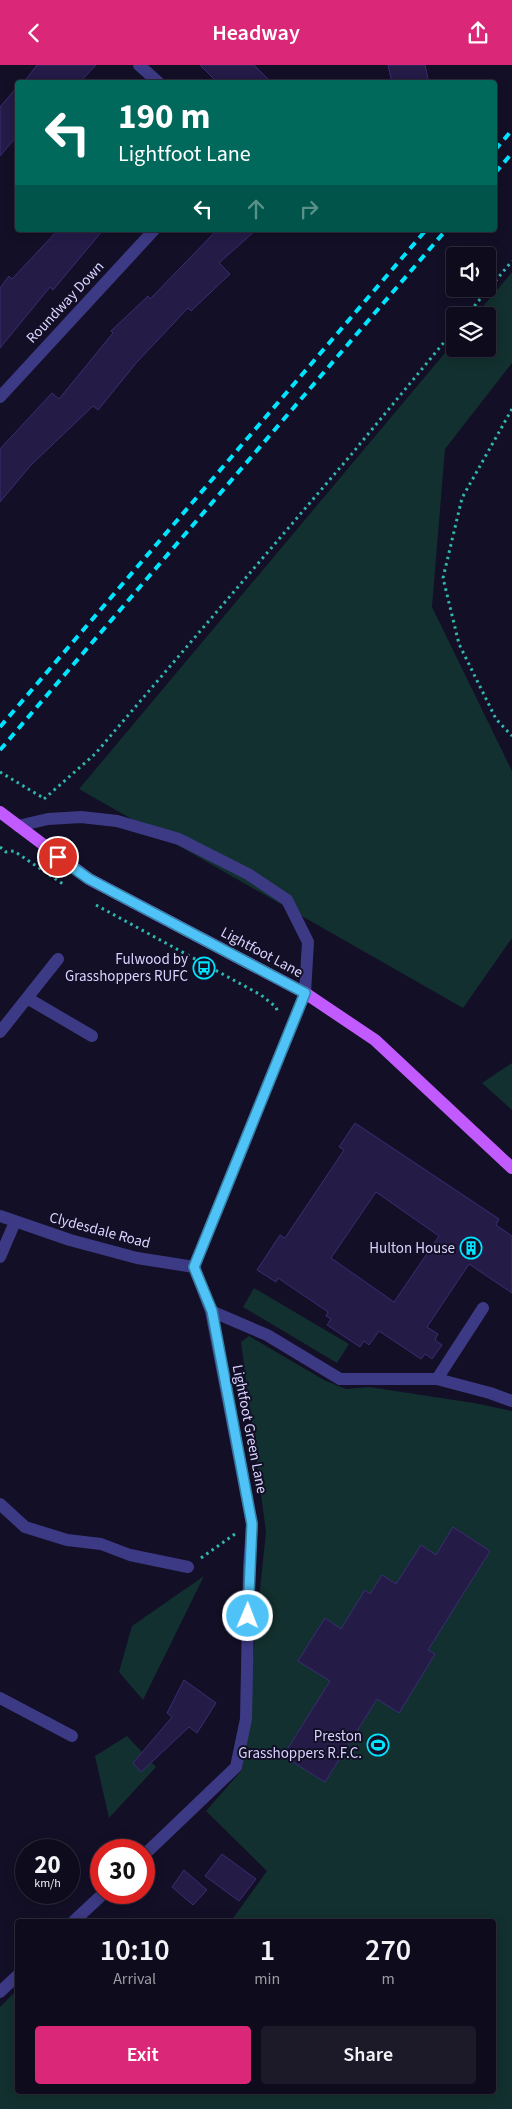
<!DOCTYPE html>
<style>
:root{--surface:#0e0b1c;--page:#1c1929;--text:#f1f3f6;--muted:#9b9ba3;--line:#2e2b3b;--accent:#db2777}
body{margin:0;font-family:"Source Sans 3",sans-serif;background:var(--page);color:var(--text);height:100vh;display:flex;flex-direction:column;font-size:19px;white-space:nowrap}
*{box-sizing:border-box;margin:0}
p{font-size:16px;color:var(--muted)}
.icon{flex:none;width:28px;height:28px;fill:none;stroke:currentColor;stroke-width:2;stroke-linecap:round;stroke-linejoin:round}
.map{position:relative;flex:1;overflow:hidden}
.drawer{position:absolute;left:15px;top:1854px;width:481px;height:175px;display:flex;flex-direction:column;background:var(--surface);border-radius:5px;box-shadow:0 2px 12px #0003,0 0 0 1px var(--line)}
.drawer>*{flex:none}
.top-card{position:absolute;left:15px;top:15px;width:482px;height:152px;border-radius:5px;box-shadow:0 2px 12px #0003,0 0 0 1px var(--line);background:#00695c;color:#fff;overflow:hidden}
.fabs{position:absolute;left:446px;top:182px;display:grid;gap:10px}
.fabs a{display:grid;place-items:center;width:50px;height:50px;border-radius:5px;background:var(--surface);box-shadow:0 2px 12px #0003,0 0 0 1px var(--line);font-size:25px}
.speed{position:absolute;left:15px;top:1774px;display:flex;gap:10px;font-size:25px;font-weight:700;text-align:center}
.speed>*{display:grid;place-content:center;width:65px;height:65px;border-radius:50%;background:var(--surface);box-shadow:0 2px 12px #0003,0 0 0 1px var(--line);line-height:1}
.speed small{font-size:12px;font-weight:400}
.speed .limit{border:8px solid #d22;background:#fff;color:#111}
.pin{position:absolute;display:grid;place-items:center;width:42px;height:42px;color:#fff;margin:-21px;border:2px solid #fff;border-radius:50%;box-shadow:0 1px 5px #0007}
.me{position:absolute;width:55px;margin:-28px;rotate:1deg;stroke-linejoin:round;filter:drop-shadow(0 0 4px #0008)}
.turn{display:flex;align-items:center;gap:18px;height:105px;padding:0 20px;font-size:22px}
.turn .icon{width:65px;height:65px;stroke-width:2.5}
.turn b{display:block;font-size:35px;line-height:42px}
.lanes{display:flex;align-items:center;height:48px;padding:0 20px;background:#0003;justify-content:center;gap:25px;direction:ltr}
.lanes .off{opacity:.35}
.eta{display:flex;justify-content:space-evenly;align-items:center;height:85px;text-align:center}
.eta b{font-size:30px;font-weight:600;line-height:35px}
.cta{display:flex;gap:10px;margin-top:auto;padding:10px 20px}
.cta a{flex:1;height:58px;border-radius:5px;background:var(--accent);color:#fff;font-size:20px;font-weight:600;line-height:58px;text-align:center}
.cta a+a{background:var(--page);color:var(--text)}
header{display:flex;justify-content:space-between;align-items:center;height:65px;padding:0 20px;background:var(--accent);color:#fff;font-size:22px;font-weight:600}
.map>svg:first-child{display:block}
.green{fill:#12302f}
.building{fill:#241b47;stroke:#3b2d73;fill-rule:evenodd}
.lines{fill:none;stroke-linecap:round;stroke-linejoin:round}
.path{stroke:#2fb8b0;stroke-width:3;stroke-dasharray:2.5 4;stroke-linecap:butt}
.minor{stroke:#3d3a85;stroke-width:12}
.major{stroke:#c25bff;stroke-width:12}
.rail{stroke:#00e5ff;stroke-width:4;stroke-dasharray:8 6;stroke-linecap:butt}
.route-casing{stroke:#337fa1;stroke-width:12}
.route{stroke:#4fc3f7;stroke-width:9}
.labels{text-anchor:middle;stroke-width:4;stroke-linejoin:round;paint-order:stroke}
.street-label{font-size:15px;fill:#d9d4ff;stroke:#130f26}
.poi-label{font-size:15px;fill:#d9d4ff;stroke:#130f26;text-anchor:end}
</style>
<header><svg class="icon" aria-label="back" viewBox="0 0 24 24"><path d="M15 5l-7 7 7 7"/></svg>Headway<svg class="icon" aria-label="share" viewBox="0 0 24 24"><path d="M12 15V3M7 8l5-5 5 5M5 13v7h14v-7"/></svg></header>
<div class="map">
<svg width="512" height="2044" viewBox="0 0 512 2044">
<rect width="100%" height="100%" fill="#130f26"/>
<!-- green -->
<path class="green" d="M512 207V298L445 384 432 542 512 706V873L463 943 79 724 455 276V284H488V251H475Z
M512 998V1045L482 1018Z
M254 1223 349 1279 337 1298 243 1242Z
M249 1271 324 1315 346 1324 369 1322 474 1338 512 1346V2044H0V1942L17 1925 18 2026H494V1856H231L267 1806 206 1746 241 1706 266 1467 241 1277Z
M204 1511 143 1635 119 1607 132 1561Z
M127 1671 156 1702 109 1753 95 1691Z"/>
<!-- building -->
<path class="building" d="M37 0H96L79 18H23Z
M200 0H254L272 18H218Z
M388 0H425L429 18H392Z
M18 21V70L0 91V42Z
M58 165H103L53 225 50 222 0 283V223L9 211 12 214Z
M217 165H256L219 198 230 209 191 246 188 243 137 297 98 345 93 341 31 400 0 437V384L52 328 59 334 113 268 111 266 148 231 150 234Z
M355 1058 499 1154 496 1160 512 1171V1228L469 1199 427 1262 438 1269 435 1275 442 1280 432 1294 425 1289 421 1294 379 1266 369 1280 364 1276 360 1282 327 1260 331 1254 326 1251 328 1247 278 1213 276 1217 257 1205 280 1170 285 1173 344 1085 339 1082ZM376 1127 439 1171 394 1237 331 1193Z
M453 1462 490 1486 428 1585 435 1589 399 1648 377 1634 325 1717 283 1691 330 1616 298 1596 325 1553 341 1564 365 1525 370 1529 382 1510 396 1519 421 1480 436 1490Z
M184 1615 216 1638 197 1668 189 1662 141 1707 133 1698 172 1652 167 1648Z
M222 1789 256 1814 239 1836 205 1811Z
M184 1805 207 1825 193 1840 172 1822Z"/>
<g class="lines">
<!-- path -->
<path class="path" d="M466 251 512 196
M512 344 462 433 443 513 459 579 496 654 512 671
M0 707 45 734
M44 734 95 689 350 391 455 264
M0 782 6 787 14 786 63 819
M96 840 261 930 276 942 278 948
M201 1493 235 1469"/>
<!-- minor -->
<path class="minor" d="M139 0 159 18
M0 332 154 165
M18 761 48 754 81 752 117 756 179 774 248 809 287 835 308 877 305 928 194 1202 211 1246 252 1459 249 1503 246 1654 236 1702 144 1790
M27 933 92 971
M0 967 58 894
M0 1151 70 1175 137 1193 194 1202
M0 1192 15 1157
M211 1246 267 1270 340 1314H437L490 1328 512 1336
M437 1314 483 1243
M0 1439 25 1462 67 1475 101 1479 130 1490 188 1502
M0 1633 72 1671
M74 1856 104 1828
M0 1927 18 1910"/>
<!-- major -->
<path class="major" d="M0 747 89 814 305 928 375 975 512 1103"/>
<!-- rail -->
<path class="rail" d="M495 85 512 65
M495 108 512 88
M0 662 426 165
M0 685 446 165"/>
</g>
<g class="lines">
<!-- route casing -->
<g class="route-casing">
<path id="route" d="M58 792 89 814 305 928 194 1202 212 1246 252 1459 248 1551"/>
</g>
<!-- route -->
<use href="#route" class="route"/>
</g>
<!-- icons -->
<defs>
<g id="bus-ring" transform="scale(1.125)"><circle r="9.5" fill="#130f26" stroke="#00e5ff" stroke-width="1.5"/><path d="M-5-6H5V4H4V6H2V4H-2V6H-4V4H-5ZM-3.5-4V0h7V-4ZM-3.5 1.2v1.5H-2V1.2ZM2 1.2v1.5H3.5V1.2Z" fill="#00e5ff"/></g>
<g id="building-ring" transform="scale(1.125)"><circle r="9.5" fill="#130f26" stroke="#00e5ff" stroke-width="1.5"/><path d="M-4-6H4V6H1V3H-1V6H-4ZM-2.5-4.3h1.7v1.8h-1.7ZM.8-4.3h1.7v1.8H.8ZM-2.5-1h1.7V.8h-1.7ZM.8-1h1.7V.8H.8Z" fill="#00e5ff"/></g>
<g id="stadium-ring" transform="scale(1.125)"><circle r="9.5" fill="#130f26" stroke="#00e5ff" stroke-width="1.5"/><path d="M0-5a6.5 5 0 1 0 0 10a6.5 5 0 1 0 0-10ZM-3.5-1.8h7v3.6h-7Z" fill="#00e5ff"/></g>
</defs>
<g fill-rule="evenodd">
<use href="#bus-ring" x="204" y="903"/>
<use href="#building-ring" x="471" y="1183"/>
<use href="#stadium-ring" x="378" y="1680"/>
</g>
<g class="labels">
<!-- street labels -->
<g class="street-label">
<text transform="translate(65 237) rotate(-47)" y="5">Roundway Down</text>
<text transform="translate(262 887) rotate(28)" y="5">Lightfoot Lane</text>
<text transform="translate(100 1165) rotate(15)" y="5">Clydesdale Road</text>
<text transform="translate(250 1364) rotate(79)" y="5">Lightfoot Green Lane</text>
</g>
<!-- poi labels -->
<g class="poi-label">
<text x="188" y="899">Fulwood by<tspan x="188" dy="17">Grasshoppers RUFC</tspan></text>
<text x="455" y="1188">Hulton House</text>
<text x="362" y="1676">Preston<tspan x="362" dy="17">Grasshoppers R.F.C.</tspan></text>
</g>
</g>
</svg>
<div class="fabs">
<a><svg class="icon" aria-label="sound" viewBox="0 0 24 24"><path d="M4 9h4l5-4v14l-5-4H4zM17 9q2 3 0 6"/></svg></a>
<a><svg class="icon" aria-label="layers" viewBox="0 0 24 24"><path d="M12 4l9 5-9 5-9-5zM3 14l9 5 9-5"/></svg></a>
</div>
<div class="speed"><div>20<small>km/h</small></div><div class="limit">30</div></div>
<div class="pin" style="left:58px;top:792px;background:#d93025"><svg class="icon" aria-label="arrive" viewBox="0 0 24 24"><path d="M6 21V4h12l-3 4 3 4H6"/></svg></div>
<svg class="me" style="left:248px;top:1551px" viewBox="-20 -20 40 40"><circle r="17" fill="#4fc3f7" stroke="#fff" stroke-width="3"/><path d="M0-11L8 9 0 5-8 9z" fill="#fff"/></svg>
<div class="top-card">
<div class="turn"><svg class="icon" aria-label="left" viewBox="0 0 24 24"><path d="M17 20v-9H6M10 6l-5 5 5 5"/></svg><div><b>190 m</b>Lightfoot Lane</div></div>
<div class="lanes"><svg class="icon" aria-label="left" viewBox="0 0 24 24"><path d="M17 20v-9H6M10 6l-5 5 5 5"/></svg><svg class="icon off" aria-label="ahead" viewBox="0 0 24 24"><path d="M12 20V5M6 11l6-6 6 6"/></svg><svg class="icon off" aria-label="right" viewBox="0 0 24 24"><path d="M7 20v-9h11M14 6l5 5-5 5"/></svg></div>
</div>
<section class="drawer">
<div class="eta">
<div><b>10:10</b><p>Arrival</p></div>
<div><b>1</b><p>min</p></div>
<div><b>270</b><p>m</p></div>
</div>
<div class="cta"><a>Exit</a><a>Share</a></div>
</section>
</div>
